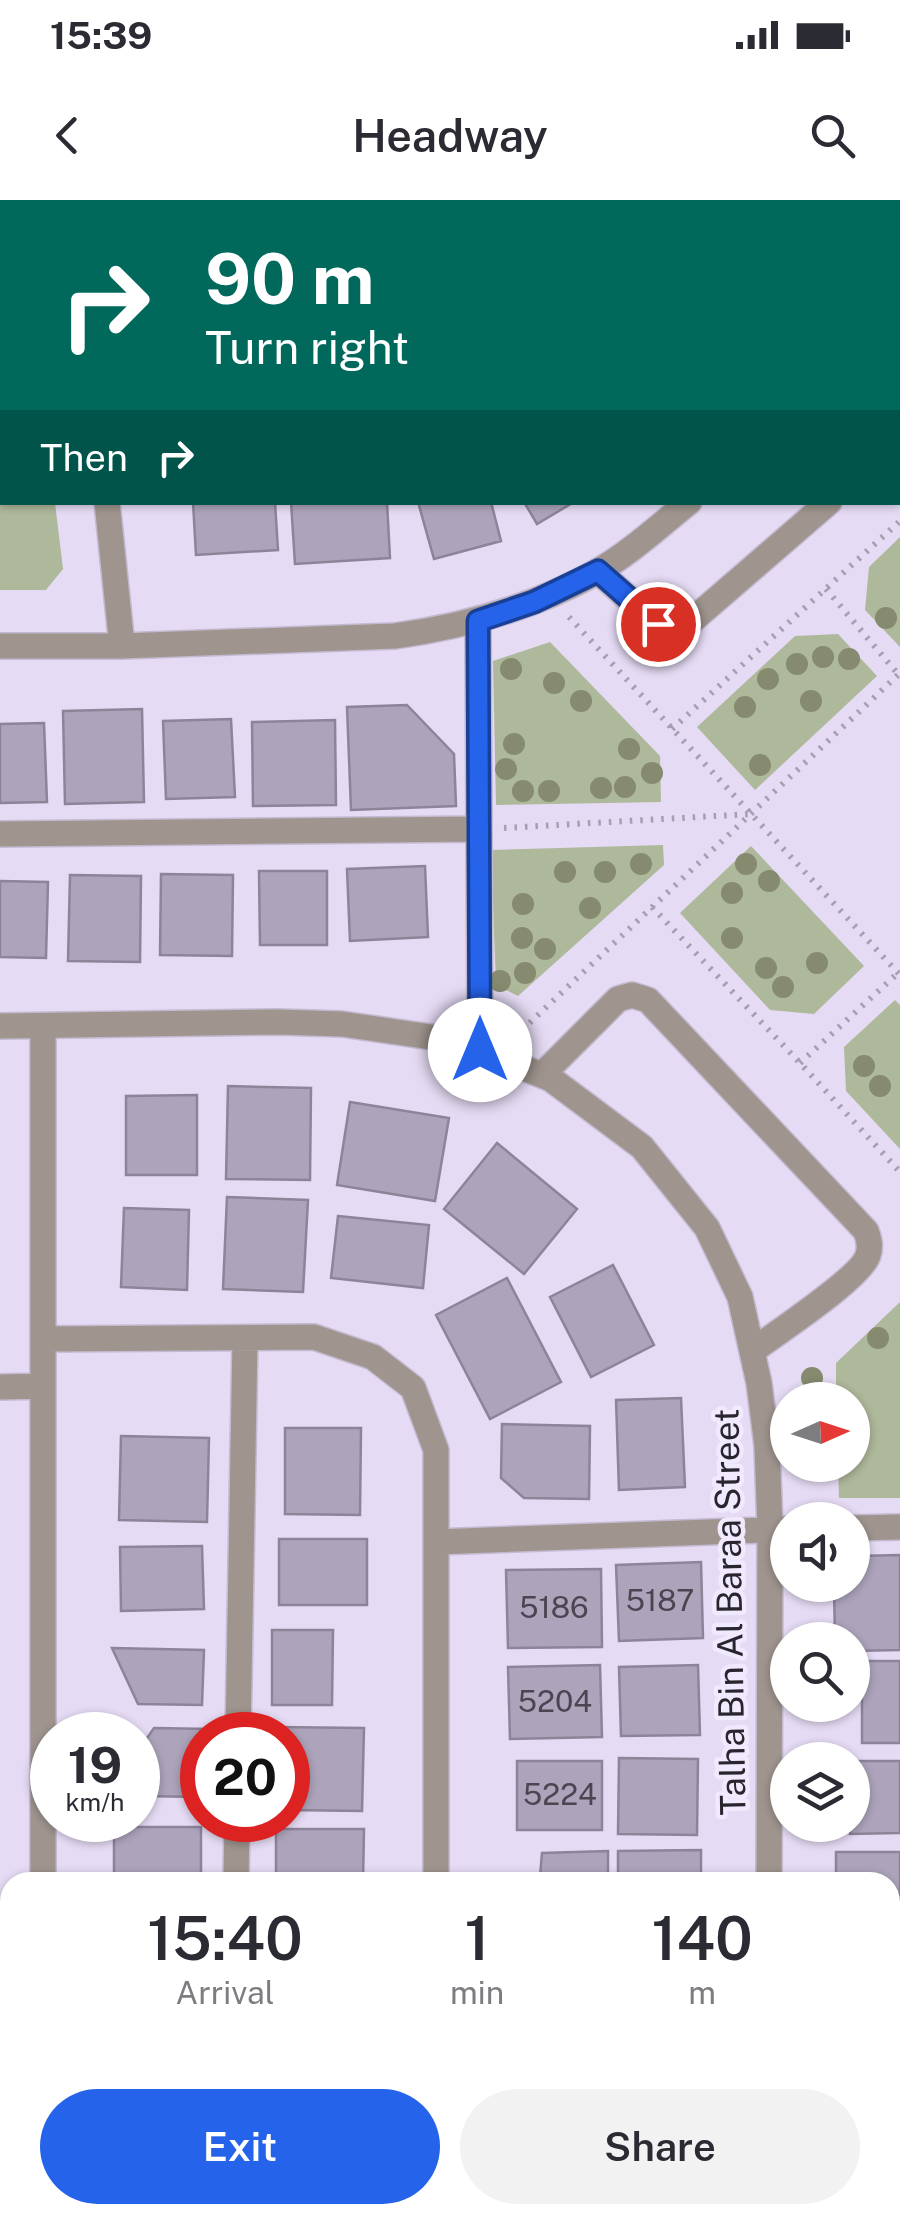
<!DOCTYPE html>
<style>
:root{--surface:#fff;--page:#f2f2f3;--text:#2b2b33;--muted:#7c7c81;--accent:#2563eb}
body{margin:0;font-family:"Public Sans",sans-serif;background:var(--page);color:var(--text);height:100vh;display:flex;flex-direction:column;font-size:38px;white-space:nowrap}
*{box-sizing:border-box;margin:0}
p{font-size:32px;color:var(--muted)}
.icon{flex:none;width:55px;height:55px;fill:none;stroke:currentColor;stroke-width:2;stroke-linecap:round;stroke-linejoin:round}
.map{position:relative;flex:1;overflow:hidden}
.side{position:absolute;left:0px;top:1672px;width:900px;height:352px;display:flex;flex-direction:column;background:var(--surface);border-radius:30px 30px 0 0;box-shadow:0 2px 8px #0004}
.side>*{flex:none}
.top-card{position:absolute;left:0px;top:0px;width:900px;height:305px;box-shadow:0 2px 8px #0004;background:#00695c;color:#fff;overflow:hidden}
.needle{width:65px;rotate:87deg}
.controls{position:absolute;left:770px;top:1182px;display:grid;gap:20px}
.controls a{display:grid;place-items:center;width:100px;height:100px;border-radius:50%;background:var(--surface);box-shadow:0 2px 8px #0004;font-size:50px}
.speed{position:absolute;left:30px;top:1512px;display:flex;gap:20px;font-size:50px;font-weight:700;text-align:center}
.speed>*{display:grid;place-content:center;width:130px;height:130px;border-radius:50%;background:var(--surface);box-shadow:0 2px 8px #0004;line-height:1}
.speed small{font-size:25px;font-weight:400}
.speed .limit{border:15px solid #d22;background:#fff;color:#111}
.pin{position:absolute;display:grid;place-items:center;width:85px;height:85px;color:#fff;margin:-42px;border:5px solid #fff;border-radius:50%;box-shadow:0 2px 10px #0007}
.me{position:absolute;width:110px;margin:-55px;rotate:0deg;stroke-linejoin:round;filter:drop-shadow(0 0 8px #0008)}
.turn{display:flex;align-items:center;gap:35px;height:210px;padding:0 40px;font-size:45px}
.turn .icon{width:130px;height:130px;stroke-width:2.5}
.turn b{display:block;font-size:70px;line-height:85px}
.then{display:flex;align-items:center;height:95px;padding:0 40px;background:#0003;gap:20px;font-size:38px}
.eta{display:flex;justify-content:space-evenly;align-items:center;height:170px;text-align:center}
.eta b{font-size:60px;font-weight:600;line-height:70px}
.action{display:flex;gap:20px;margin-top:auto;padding:20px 40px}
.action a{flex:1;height:115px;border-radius:60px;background:var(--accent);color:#fff;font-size:40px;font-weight:600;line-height:115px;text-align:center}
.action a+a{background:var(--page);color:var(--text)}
.status{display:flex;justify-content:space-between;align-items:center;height:70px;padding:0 50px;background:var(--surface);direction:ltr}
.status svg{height:28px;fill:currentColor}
header{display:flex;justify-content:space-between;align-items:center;height:130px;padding:0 40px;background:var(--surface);font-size:45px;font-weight:600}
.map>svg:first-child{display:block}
.green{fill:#aeb89a}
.building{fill:#ada4bb;stroke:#8d849a;stroke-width:2.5}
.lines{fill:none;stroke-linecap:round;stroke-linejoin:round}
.minor-casing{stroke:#c3bad0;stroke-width:28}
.path{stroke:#a69eb1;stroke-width:6;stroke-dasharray:2.5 8;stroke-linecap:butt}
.minor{stroke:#9f948e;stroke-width:25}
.tree{fill:#868a6e}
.route-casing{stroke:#184099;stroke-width:25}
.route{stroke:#2563eb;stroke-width:18}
.labels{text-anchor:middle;stroke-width:9;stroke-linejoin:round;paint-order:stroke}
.number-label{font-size:30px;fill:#4a4551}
.street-label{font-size:35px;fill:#29252e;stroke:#f1e9fd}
</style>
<div class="status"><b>15:39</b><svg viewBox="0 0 49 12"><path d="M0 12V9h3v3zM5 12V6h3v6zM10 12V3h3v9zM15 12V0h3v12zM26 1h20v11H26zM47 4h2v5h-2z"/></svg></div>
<header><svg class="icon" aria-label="back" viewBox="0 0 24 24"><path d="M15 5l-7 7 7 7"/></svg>Headway<svg class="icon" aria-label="search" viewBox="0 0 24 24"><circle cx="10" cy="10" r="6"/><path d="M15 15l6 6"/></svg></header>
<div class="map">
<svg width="900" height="2024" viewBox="0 0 900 2024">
<rect width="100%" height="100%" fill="#e5dbf4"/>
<!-- green -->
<path class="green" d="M0 81 2 88V302L55 303 63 369 46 390H0Z
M900 337V447L865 410 869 367Z
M838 434 877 476 755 590 697 527 795 436Z
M550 442 660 556 661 602 496 605 493 461Z
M663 645 664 665 518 796 496 785 491 650Z
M751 646 864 766 814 814 770 810 680 713Z
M895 800 900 805V949L846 891 844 847Z
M900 1102V1298H839L838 1265H852V1200H836V1163Z"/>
<!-- building -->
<path class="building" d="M110 0H203V2H112Z
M225 0H306V2H225Z
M319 0H423L420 2H319Z
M193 302H275L278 350 196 355Z
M291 302H387L390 358 295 364Z
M418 302H491L501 341 434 359Z
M524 302H574L537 324Z
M407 505 454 554 456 606 351 610 347 507Z
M142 509 144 602 65 604 63 511Z
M231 519 235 597 166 599 163 521Z
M335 520 336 605 253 606 252 522Z
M44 523 47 602 0 603V524Z
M425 666 428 737 350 741 347 669Z
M259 671H327V745H260Z
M161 674 233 675 232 756 160 755Z
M70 675 141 676 140 762 68 761Z
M0 681 48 682 46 758 0 757Z
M228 886 311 888 310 980 226 979Z
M197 895V975H126V896Z
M350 902 449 918 435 1001 337 985Z
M497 943 577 1009 524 1074 444 1009Z
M227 997 308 1000 303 1092 223 1089Z
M124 1008 189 1010 187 1090 121 1087Z
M338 1016 429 1025 423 1088 331 1078Z
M613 1065 654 1145 591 1177 550 1097Z
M507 1078 561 1182 490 1219 436 1115Z
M681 1198 685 1287 619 1290 616 1200Z
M502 1224 590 1226 589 1299 524 1298 501 1278Z
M285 1228H361L360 1315 285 1314Z
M121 1236 209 1238 207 1322 119 1320Z
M279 1339H367V1405H279Z
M202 1346 204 1409 121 1411 120 1347Z
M900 1355V1450L852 1451V1440H835L834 1389 837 1385H852V1364L858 1356Z
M701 1362 703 1438 619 1441 616 1365Z
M601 1369 602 1447 508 1448 506 1370Z
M272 1430H333L332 1505H272Z
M112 1448 204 1450 202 1505 138 1504Z
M862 1461H900V1543H862Z
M600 1465 602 1537 510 1539 508 1467Z
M698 1465 700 1535 621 1536 619 1467Z
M275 1527 364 1528 362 1611 288 1610V1535H275Z
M154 1528 210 1529V1535H202V1597L138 1596V1551Z
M619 1558 698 1559 697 1635 618 1634Z
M517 1561H602V1630H517Z
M852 1561H900V1633L850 1634V1625H852Z
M114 1627H201V1682H114Z
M276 1629H364L363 1682H276Z
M701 1650V1682H618V1651Z
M608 1651V1682H517V1676H540L542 1653Z
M836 1652H900V1727H890V1682H836Z
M890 1751H900V1824L890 1825Z
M890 1851H900V1920L890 1921Z
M890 1940H900V2018L847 2020 846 2015H890Z
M111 2015H201V2024H111Z
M266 2015H366V2024H266Z
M523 2015H609V2022L523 2023Z
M626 2015H687L685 2018 626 2019Z"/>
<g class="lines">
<!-- minor casing -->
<g class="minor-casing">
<path id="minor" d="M22 0 23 2
M510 2 512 0
M870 2 871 0
M898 206 900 209
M898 242 900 239
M107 302 122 446
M598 371 658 425 672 429 688 424 829 302
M478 421 480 850
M0 446H122L395 436C466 426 532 408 595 373 629 354 659 326 689 302
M0 634 478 629
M0 826 278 822 342 824 458 841 551 879 642 947 707 1028 740 1097 759 1183 767 1246 770 1329 769 1682
M43 826V1682
M542 875 618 799 632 795 648 800 866 1031C869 1039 871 1046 868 1055 862 1077 775 1134 752 1151
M43 1139 314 1137 373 1157 413 1188 436 1250V1682
M0 1187 43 1186
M852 1328 900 1327
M436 1342 788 1329
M238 1535 245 1139
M236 1682 237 1620
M44 2015V2024
M437 2015V2024
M230 2024V2015
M768 2024V2015"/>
</g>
<!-- path -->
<path class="path" d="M898 158 900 160
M826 389 898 474
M569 417 900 775
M672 529 900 321
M504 628 751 614
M652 707 800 863 900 972
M522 830 900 473
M800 863 898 773"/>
<!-- minor -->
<use href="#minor" class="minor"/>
</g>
<!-- trees -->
<g class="tree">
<circle cx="886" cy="418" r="11"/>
<circle cx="823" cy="457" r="11"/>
<circle cx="849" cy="459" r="11"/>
<circle cx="797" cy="464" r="11"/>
<circle cx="511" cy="469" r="11"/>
<circle cx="768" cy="479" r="11"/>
<circle cx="554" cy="483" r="11"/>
<circle cx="581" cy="501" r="11"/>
<circle cx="811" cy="501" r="11"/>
<circle cx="745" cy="507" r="11"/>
<circle cx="514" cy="544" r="11"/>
<circle cx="629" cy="549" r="11"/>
<circle cx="760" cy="565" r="11"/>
<circle cx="506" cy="569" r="11"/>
<circle cx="652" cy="573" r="11"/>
<circle cx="625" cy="587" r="11"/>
<circle cx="601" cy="588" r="11"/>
<circle cx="523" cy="591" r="11"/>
<circle cx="549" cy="591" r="11"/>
<circle cx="641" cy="664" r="11"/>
<circle cx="746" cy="664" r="11"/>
<circle cx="565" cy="672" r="11"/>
<circle cx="605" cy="672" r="11"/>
<circle cx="769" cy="681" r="11"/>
<circle cx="732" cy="693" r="11"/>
<circle cx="523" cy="704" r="11"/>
<circle cx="590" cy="708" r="11"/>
<circle cx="522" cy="738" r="11"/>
<circle cx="732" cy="738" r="11"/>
<circle cx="545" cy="749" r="11"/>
<circle cx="817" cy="763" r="11"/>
<circle cx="766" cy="768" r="11"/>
<circle cx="525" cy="773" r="11"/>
<circle cx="500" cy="781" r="11"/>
<circle cx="783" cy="787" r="11"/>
<circle cx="864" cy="866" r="11"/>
<circle cx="880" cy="886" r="11"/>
<circle cx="878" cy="1138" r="11"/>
<circle cx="812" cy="1178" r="11"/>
</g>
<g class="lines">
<!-- route casing -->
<g class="route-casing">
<path id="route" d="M480 850 478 421 534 402 598 371 658 424"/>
</g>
<!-- route -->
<use href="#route" class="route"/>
</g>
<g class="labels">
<!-- number labels -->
<g class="number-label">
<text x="660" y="1411">5187</text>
<text x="554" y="1418">5186</text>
<text x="555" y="1512">5204</text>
<text x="560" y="1605">5224</text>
</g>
<!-- street labels -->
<g class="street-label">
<text transform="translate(730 1412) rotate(-91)" y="12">Talha Bin Al Baraa Street</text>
</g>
</g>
</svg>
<div class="controls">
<a><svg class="needle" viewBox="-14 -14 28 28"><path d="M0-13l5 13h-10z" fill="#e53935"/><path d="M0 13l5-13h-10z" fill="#7c7c81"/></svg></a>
<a><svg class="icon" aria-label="sound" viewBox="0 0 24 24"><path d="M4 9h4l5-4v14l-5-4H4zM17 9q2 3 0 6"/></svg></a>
<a><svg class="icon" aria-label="search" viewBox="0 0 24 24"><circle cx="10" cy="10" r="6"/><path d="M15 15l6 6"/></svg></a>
<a><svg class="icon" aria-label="layers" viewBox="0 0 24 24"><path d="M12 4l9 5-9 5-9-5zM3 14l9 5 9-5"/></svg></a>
</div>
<div class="speed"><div>19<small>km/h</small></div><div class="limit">20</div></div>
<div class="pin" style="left:658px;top:424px;background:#d93025"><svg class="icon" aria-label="arrive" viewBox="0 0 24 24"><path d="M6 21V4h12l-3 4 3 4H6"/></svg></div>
<svg class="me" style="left:480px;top:850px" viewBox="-20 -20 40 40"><circle r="19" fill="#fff"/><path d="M0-13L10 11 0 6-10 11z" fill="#2563eb"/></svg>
<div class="top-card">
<div class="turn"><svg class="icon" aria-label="right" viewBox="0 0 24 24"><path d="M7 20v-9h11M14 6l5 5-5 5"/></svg><div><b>90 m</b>Turn right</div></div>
<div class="then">Then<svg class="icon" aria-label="right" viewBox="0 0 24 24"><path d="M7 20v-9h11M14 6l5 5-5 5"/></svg></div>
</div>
<section class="side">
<div class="eta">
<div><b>15:40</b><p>Arrival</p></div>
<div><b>1</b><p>min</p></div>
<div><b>140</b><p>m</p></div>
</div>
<div class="action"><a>Exit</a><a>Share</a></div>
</section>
</div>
